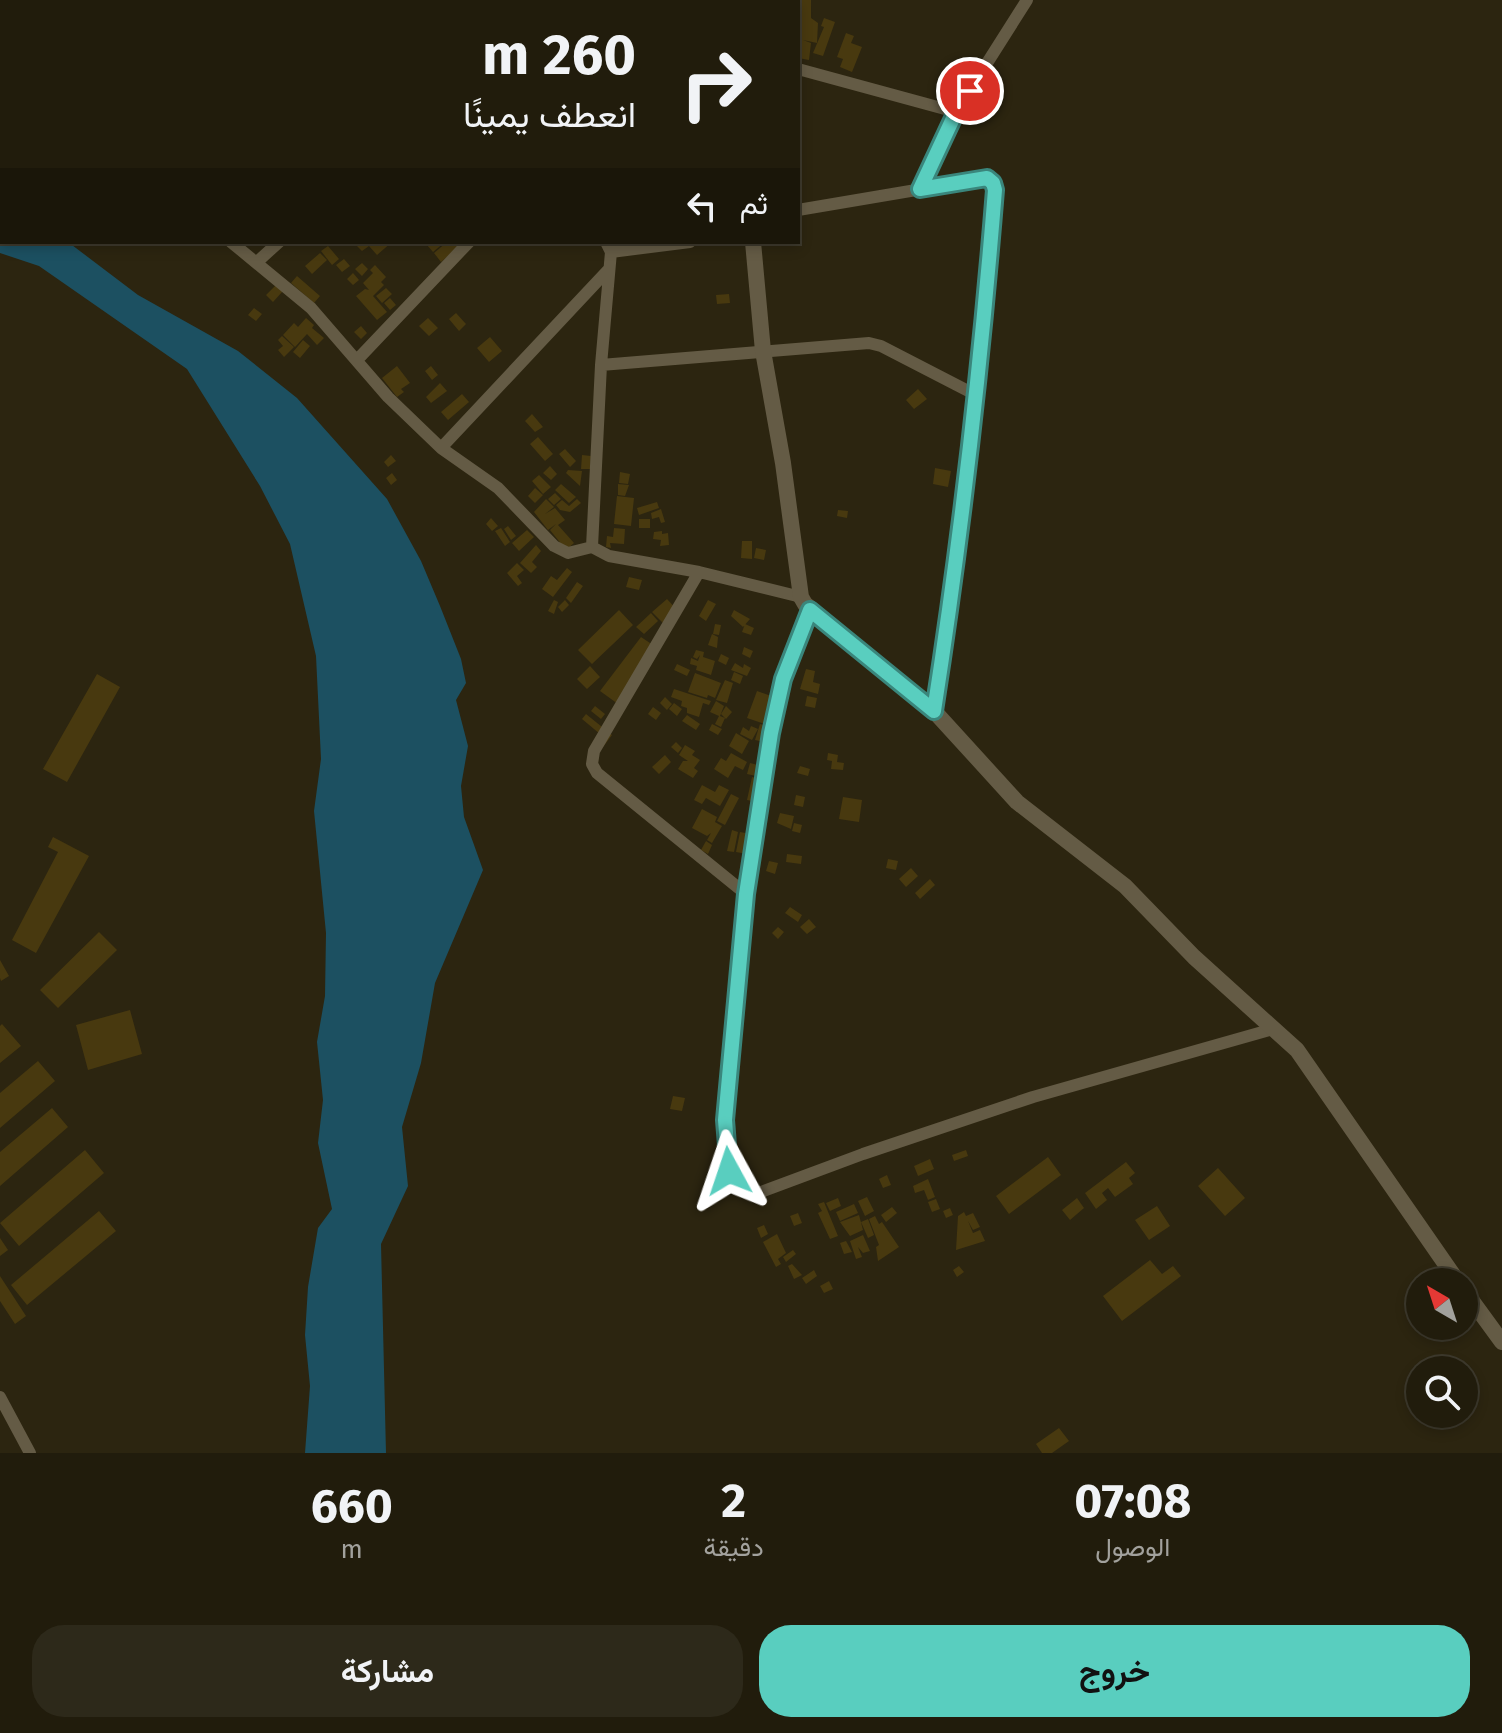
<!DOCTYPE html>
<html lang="ar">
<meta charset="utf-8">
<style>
:root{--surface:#211c0c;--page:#2d291a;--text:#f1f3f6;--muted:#a2a19d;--line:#3e3a2d;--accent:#59cebf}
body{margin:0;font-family:"Fira Sans",Vazirmatn,sans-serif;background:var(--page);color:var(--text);direction:rtl;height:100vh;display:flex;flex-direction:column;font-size:30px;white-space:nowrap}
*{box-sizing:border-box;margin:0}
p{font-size:26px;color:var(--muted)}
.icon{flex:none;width:44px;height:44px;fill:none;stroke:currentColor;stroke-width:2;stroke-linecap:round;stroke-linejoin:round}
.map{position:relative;height:1453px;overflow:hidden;direction:ltr}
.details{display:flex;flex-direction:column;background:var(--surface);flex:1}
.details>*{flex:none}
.guide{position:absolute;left:0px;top:0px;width:800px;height:244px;box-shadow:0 4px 12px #0003,0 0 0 2px var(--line);direction:rtl;background:#211c0c;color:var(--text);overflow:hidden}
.needle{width:52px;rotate:321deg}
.buttons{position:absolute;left:1406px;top:1268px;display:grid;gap:16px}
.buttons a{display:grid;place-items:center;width:72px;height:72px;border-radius:50%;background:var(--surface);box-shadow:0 4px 12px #0003,0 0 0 2px var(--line);font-size:40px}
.pin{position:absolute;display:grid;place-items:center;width:68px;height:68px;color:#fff;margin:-34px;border:4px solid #fff;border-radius:50%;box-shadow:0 2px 8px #0007}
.me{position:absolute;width:88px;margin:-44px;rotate:355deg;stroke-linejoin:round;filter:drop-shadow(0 0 6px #0008)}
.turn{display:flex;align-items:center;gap:28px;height:168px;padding:0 32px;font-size:36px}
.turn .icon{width:104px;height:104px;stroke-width:2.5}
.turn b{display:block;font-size:56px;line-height:68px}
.then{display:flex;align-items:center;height:76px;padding:0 32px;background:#0003;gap:16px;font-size:30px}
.eta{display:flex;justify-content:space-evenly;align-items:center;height:136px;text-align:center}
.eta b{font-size:48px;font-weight:700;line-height:56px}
.button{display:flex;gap:16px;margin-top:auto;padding:16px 32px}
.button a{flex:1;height:92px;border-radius:32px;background:var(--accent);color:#111;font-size:32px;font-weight:700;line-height:92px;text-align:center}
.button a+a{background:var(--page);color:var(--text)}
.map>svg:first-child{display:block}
.water{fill:#1c5061}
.building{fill:#48390f}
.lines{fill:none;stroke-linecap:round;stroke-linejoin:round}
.minor{stroke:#645b45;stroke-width:12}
.tertiary{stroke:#645b45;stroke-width:16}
.route-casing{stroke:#3a867c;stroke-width:20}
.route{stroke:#59cebf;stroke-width:14}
</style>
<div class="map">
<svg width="1502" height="1453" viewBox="0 0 1502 1453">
<rect width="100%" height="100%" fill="#2c2510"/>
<!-- water -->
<path class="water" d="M0 215 2 242H68L138 295 238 351 297 398 387 499 421 561 440 606 461 659 466 683 456 700 468 746 461 786 464 817 483 870 435 983 421 1063 402 1127 408 1186 381 1244 386 1453H305L310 1386 305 1335 308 1287 318 1228 332 1209 318 1143 323 1100 317 1042 325 996 326 933 314 811 321 759 316 656 290 544 260 486 187 369 39 266 0 253Z"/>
<!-- building -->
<path class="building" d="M798 0H811V18L818 23 817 43 803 40 811 43 809 60 798 58Z
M824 18 835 22 823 56 813 53 824 27 821 26Z
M846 33 854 36 851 43 862 47 852 72 840 67 843 59 837 57Z
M362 242H392L377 255 369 246 362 251 357 246Z
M430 242H445L433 252 427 245Z
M447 242H464L441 262 434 253Z
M328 246 339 259 332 265 321 251Z
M320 253 327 260 312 274 305 266Z
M344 259 350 266 342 272 336 265Z
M362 263 368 269 362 276 355 269Z
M375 265 386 277 381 282 384 285 373 296 387 312 377 320 356 296 365 289 369 290 363 283 373 273 370 270Z
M353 273 359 280 353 285 347 279Z
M297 276 320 296 314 303 291 283Z
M276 285 283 291 273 302 266 295Z
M386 288 392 294 382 303 376 296Z
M729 294 730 303 717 304 716 295Z
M390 298 396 305 390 310 384 303Z
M254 308 262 314 256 321 248 315Z
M456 313 466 324 459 331 449 319Z
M306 318 314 325 312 328 324 338 317 345 307 334 295 347 283 335 294 323 298 327Z
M428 318 438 328 429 336 419 326Z
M361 326 367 333 361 339 354 332Z
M282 336 294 347 284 357 278 350 283 346 278 340Z
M490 337 502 351 489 362 477 348Z
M303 340 310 346 300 358 293 352Z
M397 366 410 383 401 389 404 392 397 397 382 378Z
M431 366 438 375 432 380 425 371Z
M440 383 447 391 431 403 426 397Z
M918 389 927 399 914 409 906 400Z
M462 394 469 402 448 420 441 412Z
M532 414 543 427 535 432 525 421Z
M538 437 553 454 545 461 530 444Z
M565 449 576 461 570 467 559 454Z
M391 455 396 461 388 467 384 462Z
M582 455 591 456 590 469H581Z
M550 466 557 474 551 480 543 473Z
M935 468 951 471 948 487 933 484Z
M568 470 582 471 580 486 566 473Z
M620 472 630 474 628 484 619 483Z
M392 473 397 480 391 485 386 478Z
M539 475 551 487 543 494 532 481Z
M561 484 576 497 569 503 555 490Z
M618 484 629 485 625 496 618 495Z
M535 488 543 495 535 503 528 496Z
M555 493 561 499 554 505 548 499Z
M617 496 634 498 631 526 614 524Z
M546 499 554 507 545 514 555 508 565 520 558 525 574 543 566 550 550 530 556 524 548 530 534 512Z
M577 499 581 503 570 512 560 510 556 505 562 500 569 506Z
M657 502 659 508 639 515 637 508Z
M661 509 665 522 661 523 659 517 652 519 651 513Z
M838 510 848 511 847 518 837 516Z
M491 518 498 526 492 531 486 524Z
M639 519H650V528H639Z
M508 526 516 536 511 540 504 529Z
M501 528 510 542 505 546 495 531Z
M614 528 625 529 624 544 610 543 611 548 606 547 607 536 613 537Z
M527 530 534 537 519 551 512 543Z
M662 531V534L668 533 669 545 660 546 661 540 653 539 654 532Z
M742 541H752V559L741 558Z
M536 545 541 551 532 562 537 567 531 573 520 563Z
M756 548 766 550 764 560 754 558Z
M517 563 524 570 517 576 522 583 518 586 507 573Z
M567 568 572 572 553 597 542 589 551 576 557 580Z
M629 577 642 580 639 590 626 587Z
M577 582 583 586 571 603 566 598Z
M667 599 679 612 665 625 652 612Z
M554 600 558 602 554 614 548 611Z
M565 600 569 605 562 612 558 607Z
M708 600 716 604 706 621 699 616Z
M619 610 633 625 592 664 578 650Z
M734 610 750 619 743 627 731 616Z
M651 613 658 621 644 634 636 627Z
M715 624 721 625 719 635 713 634Z
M745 624 754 628 751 635 742 632Z
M712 634 718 637 717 648 708 645Z
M641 637 659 649 618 704 600 691Z
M744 647 753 651 750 658 742 654Z
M696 650 704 652 703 657 715 661 711 675 696 670 697 666 690 664 691 658 698 661 700 655 697 659 693 657Z
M721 654 729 658 726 665 718 661Z
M735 663 743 668 744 664 751 668 747 676 731 670Z
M677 664 690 670 687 676 674 670Z
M590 666 600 677 587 689 577 679Z
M806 669 815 671 813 682 820 684 818 694 800 689Z
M734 672 743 676 740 684 731 680Z
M695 673 721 683 715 698 708 695 707 698 688 692Z
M97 674 120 687 67 782 43 769Z
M725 680 733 683 727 703 716 700Z
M674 689 711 701 709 705 703 703 699 717 687 713V708L681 706 682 701 671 697Z
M757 691 777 698 765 724 747 718Z
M807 696 817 698 815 708 805 706Z
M665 697 672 704 667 710 660 703Z
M716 701 724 706 720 716 725 718 721 727 715 724 719 716 710 712Z
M674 703 682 709 677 716 669 709Z
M595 706 605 714 601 719 591 711Z
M726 706 732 712 726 719 721 714Z
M653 707 661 713 656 720 648 714Z
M586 714 612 735 603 747 600 734 582 719Z
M687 715 700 724 696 730 682 721Z
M712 724 722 729 718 735 709 730Z
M760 724 772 727 768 743 755 740Z
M751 726 758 729 752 740 740 734 743 727 749 731Z
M736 733 749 741 742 754 729 746Z
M676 742 682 748 678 753 671 747Z
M685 745 695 751 692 755 700 760 694 768 698 771 693 778 678 769 683 761H688L679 755Z
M731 753 747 762 743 770 735 766 728 778 714 769 721 758 726 761Z
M828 753 838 755 837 762 844 763 843 770 831 769 832 761 827 760Z
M665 755 671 762 659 774 652 767Z
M750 763 758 765 756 776 747 774Z
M800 766 810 769 808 776 797 773Z
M752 777 762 779 757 802 747 800Z
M702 785 715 792 719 785 729 790 720 806 706 798 702 804 694 800Z
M731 794 739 798 725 825 717 821Z
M796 795 805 797 803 807 794 805Z
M843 797 862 800 859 822 839 819Z
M702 809 717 817 715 822 722 826 712 843 707 840 711 833 707 836 692 828Z
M780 813 794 816 791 829 777 823Z
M794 823 802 825 800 833 792 831Z
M732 830 738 832 734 852 727 851Z
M740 832 751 834 747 854 736 852Z
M53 837 89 856 36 953 12 940 58 852 48 847Z
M706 841 712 845 708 854 701 850Z
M787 854 802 856 801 864 786 862Z
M888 859 898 861 896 870 886 868Z
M769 861 778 863 775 874 766 871Z
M911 868 918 876 906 887 899 879Z
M930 879 935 885 920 899 915 893Z
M790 907 802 915 798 922 785 913Z
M809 919 816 927 807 934 800 927Z
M778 927 784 932 778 939 772 933Z
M99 932 117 950 58 1008 40 990Z
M0 960 9 976 1 981 0 978Z
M130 1010 142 1054 88 1070 76 1025Z
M2 1024 21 1046 0 1063V1026Z
M38 1061 55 1081 0 1128V1093Z
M673 1096 685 1098 682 1111 670 1109Z
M52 1108 68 1127 0 1186V1152Z
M85 1150 104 1173 19 1246 0 1223Z
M966 1150 968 1156 954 1161 952 1155Z
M1048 1157 1061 1175 1009 1214 996 1196Z
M930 1159 934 1169 918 1176 914 1166Z
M1126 1162 1135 1173 1129 1178 1133 1184 1115 1197 1108 1188 1102 1193 1107 1200 1096 1209 1085 1193Z
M1218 1168 1245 1198 1225 1216 1198 1186Z
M887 1175 891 1185 883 1188 879 1179Z
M928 1179 935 1197 928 1200 924 1190 915 1193 913 1186Z
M867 1197 874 1211 865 1216 858 1201Z
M838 1198 841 1206 830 1211 826 1203Z
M1077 1198 1084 1208 1070 1220 1062 1210Z
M936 1199 940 1209 932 1212 928 1202Z
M824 1202 838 1236 830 1239 818 1213 822 1211 818 1204Z
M854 1204 858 1213 840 1221 836 1212Z
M1157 1206 1170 1226 1149 1240 1135 1220Z
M892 1207 897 1213 886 1222 881 1215Z
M950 1208 953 1215 946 1218 943 1211Z
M99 1211 116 1231 27 1305 11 1285Z
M964 1212 966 1216 973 1213 980 1227 973 1230 968 1221 973 1233 980 1230 985 1241 956 1250 958 1216Z
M798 1213 802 1223 794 1226 790 1216Z
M859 1215 863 1230 850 1236 840 1222Z
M875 1216 879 1224 882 1222 899 1247 878 1261 876 1247 879 1245 869 1219Z
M868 1219 874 1235 868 1238 861 1222Z
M764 1225 768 1234 761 1238 757 1228Z
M777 1234 786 1253 778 1259 781 1264 776 1267 763 1242Z
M863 1235 870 1251 863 1253 858 1247 862 1257 856 1259 850 1241Z
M0 1238 8 1250 0 1256Z
M846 1241 852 1252 844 1254 840 1243Z
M793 1250 796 1254 786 1262 783 1257Z
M1150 1260 1162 1274 1173 1266 1181 1276 1122 1321 1103 1296Z
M792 1264 802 1275 794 1279 788 1266Z
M959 1266 964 1272 957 1277 953 1270Z
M814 1270 817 1276 806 1284 802 1278Z
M0 1276 26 1316 15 1324 0 1301Z
M829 1281 833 1289 824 1293 820 1286Z
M1059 1428 1069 1441 1052 1453H1042L1036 1444Z"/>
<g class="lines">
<!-- minor -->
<path class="minor" d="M313 0 315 2
M31 2 33 0
M206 2 208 0
M386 2 388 0
M646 2V0
M0 34 2 32
M798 69 956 112
M0 82 2 83
M920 189 956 112 1027 0
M798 210 987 178 993 183 995 190C981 365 961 538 934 711
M231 242 311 308 388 397 441 448 498 488 554 546 568 553 592 547 609 556 699 572 801 597
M611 252 690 242
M257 262 279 242
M357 360 469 242
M601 365 869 343 881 346 976 395
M441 448 609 269
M592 547 601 365 611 252 606 242
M699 572 594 751 592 764 597 773 746 894
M810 610C781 676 772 732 760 803 748 879 740 955 733 1032 729 1070 718 1135 729 1171 734 1187 747 1192 761 1192L863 1154 1033 1097 1273 1029
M0 1397 30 1453"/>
<!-- tertiary -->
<path class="tertiary" d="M766 2V0
M753 242 763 351 783 463 801 597 805 604 934 711 1017 802 1125 886 1194 957 1297 1050 1458 1282
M1464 1290 1502 1342"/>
</g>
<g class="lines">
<!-- route casing -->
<g class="route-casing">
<path id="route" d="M729 1171 725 1120 746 894 771 733 783 679 810 610 934 711C961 538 981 365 995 190L993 183 987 178 920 189 956 112 970 91"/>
</g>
<!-- route -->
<use href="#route" class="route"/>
</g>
</svg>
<div class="buttons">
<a><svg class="needle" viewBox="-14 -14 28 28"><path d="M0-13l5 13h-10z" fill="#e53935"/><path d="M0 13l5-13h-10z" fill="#a2a19d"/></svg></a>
<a><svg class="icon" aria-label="search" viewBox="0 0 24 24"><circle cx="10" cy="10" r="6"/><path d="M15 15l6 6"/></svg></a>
</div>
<div class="pin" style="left:970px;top:91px;background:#d93025"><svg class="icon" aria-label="arrive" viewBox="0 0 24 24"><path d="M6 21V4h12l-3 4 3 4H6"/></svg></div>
<svg class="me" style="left:729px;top:1171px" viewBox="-20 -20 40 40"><path d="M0-17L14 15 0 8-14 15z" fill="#59cebf" stroke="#fff" stroke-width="4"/></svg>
<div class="guide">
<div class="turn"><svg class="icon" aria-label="right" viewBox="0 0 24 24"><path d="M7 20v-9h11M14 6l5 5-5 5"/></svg><div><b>260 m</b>انعطف يمينًا</div></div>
<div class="then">ثم<svg class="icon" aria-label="left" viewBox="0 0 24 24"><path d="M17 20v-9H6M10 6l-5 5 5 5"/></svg></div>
</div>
</div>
<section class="details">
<div class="eta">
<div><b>07:08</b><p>الوصول</p></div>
<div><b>2</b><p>دقيقة</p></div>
<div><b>660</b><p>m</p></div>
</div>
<div class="button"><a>خروج</a><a>مشاركة</a></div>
</section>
